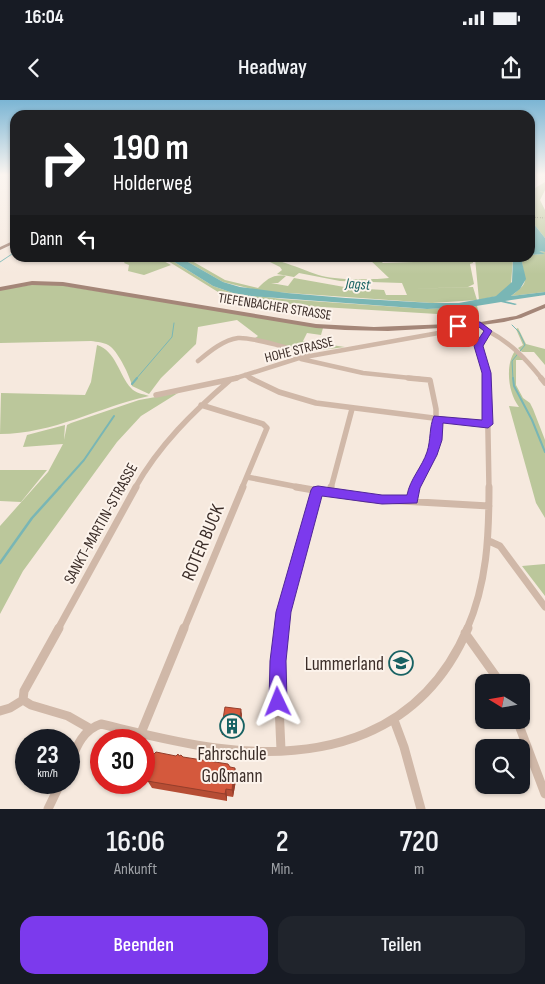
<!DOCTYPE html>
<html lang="de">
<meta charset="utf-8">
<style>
:root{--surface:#171b24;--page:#20242c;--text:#f1f3f6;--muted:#9ea1a6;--accent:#7c3aed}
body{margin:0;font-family:"Sofia Sans Condensed",sans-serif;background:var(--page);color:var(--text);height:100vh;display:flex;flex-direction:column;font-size:19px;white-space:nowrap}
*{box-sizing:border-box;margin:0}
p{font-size:16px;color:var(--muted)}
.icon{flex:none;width:28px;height:28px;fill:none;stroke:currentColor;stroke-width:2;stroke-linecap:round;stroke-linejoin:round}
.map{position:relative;height:709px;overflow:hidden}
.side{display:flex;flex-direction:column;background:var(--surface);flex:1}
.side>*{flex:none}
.hud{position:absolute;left:10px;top:10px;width:525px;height:152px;border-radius:15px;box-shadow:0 1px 4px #0004;background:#202124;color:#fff;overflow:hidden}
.needle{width:32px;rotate:281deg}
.buttons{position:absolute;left:475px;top:574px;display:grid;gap:10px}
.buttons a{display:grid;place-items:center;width:55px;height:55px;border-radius:10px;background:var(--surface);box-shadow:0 1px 4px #0004;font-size:25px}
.speed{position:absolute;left:15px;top:629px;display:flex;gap:10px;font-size:25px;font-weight:700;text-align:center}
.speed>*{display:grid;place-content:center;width:65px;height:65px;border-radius:50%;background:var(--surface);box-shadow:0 1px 4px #0004;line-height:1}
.speed small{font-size:12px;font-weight:400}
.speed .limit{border:8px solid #d22;background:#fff;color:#111}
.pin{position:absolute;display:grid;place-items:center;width:42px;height:42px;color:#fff;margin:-21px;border-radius:10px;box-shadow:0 2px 8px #0006}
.me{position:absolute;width:55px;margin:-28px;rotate:358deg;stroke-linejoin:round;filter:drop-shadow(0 0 4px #0008)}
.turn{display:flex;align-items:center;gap:18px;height:105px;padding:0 20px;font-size:22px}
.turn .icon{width:65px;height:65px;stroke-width:2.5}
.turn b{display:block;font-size:35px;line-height:42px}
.then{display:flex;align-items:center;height:48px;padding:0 20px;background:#0003;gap:10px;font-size:19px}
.eta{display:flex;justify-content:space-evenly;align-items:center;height:85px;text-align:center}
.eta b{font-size:30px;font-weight:600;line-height:35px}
.button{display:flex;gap:10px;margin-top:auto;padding:10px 20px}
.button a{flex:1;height:58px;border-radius:15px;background:var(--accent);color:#fff;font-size:20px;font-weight:600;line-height:58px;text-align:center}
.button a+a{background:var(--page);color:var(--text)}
.status{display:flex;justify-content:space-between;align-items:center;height:35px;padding:0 25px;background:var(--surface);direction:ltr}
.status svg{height:14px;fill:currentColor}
header{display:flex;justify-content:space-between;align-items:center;height:65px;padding:0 20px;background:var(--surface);font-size:22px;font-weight:600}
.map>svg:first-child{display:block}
.green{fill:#bbc79b}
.water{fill:#79b6b5}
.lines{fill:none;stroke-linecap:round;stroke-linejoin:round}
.stream-far2{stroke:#79b6b5;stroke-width:1}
.stream-far1{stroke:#79b6b5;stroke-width:2}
.stream{stroke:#79b6b5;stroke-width:2.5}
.street-far4{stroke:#d0b8a8;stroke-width:2.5}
.street-far3{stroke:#d0b8a8;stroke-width:4.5}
.street-far2{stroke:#d0b8a8;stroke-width:5.5}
.street-far1{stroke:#d0b8a8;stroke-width:7}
.street{stroke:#d0b8a8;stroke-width:9}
.secondary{fill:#a48678;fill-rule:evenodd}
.rail{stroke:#3c2e29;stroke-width:1;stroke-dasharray:0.5 2;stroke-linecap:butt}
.wall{fill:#b64d34}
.shaded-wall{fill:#943e2b}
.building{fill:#d4593d;stroke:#943e2b}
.route{fill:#7c3aed;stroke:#51269a}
.labels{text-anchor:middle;stroke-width:4;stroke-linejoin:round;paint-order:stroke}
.far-street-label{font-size:14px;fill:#3c2e29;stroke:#fcf3eb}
.far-water-label{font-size:15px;font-style:italic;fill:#186263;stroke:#fcf3eb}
.street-label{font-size:16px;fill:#3c2e29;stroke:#fcf3eb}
.near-street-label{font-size:19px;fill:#3c2e29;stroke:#fcf3eb}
.near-poi-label{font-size:19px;fill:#3c2e29;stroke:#fcf3eb;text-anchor:end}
</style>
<div class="status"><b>16:04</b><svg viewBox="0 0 49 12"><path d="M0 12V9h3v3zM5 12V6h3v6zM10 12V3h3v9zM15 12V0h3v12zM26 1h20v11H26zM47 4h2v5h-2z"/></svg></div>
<header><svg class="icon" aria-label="back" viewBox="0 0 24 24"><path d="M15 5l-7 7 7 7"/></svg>Headway<svg class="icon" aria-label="share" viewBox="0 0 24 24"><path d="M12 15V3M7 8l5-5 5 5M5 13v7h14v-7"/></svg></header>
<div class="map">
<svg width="545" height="709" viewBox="0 0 545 709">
<rect width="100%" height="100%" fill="#f6e9de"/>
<!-- green -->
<path class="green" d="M545 82V90L540 100 545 110V138L530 119V91Z
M538 151 545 152V192L511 196C530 181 525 183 522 162L526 158H530V155L544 154Z
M114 158H158L171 165 144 175 128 171 129 165 124 163 126 160Z
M163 158H168L213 186 233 193 282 199 427 209 477 206 479 214 470 216 306 206 255 200 218 192Z
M181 158H200L192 161 225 180 258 188C267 179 273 174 286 176L278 183H271L288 186 294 178 350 188 384 190 386 195H407L402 183 340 181 299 173 294 177 277 174 282 170 280 167 262 158C279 158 304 171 322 176 337 180 374 180 389 178L368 158H377L383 163 414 162 411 158H473V163L470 164 474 184 468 187 405 189 473 187 477 200 432 203 260 191 223 182Z
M475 158H513L511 184 497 196 479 200Z
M36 184 60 185 323 228 321 235 307 233 303 241 345 247 305 252 298 249 254 239 258 236 237 220 198 227 196 244 161 278 149 294 132 286C130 276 119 254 111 247 105 242 97 242 91 241L0 243V190Z
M518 228 526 244 545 249V265L534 252H522L518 248 523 245 516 229Z
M97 245C116 251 119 275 131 288 135 293 143 294 149 296 99 307 53 334 0 334L1 293 85 295 91 282Z
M515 251 524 260H516V285L523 298 530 303 533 309 545 340V418L536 403 509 306 519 307C508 293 505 265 515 251Z
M178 293 141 316 117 342 23 471 0 514V426L48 372 63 344 23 347 27 335 65 325 64 340 67 325 71 323 139 300Z
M0 370H47L21 402 0 401Z
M545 464V496L522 466Z"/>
<!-- water -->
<path class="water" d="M530 119 545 138V152L539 151 545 154 530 155Z
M168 158H181L223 182 240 187 287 193 346 198 432 203H459L496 196 512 182 513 158H526L522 162 526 179 520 189 511 196 545 192V195L505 201 517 204 515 205 501 202 470 207 427 209 250 196 233 193 213 186Z"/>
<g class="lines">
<!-- stream-far2 -->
<path class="stream-far2" d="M0 162 15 152
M512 225 519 232 525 245 512 261 513 279
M136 279 172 237 174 223"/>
<!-- stream-far1 -->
<path class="stream-far1" d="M513 278 514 286 532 320 545 352
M132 284 137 278
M59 388 84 360 114 316"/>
<!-- stream -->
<path class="stream" d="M0 463 32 418 60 387"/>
<!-- street-far4 -->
<path class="street-far4" d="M530 78 536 75"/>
<!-- street-far3 -->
<path class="street-far3" d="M480 224 488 231 478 246 487 279
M488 231C511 243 526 259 542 279
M301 259 363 273 420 279
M198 261C209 252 223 240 238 238 251 237 299 250 310 256
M245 275 252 279
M233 279 299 258 444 232V227"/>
<!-- street-far2 -->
<path class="street-far2" d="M250 278 279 292 316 303 488 325
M408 278 430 280 436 309V338L431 357 415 388
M487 278 489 388
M541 278 545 283
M156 295 237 278
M201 305 263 324 267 328 242 388
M247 377 303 388
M135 388C159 345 193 312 230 280
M331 388 352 309"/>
<!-- street-far1 -->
<path class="street-far1" d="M296 387 366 399 489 406
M330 392 331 387
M412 400 416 387
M489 441 500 446 545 507
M58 529 136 387
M184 529 243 387
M281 529 291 482 317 390
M467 529C487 483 489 437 489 387"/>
<!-- street -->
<path class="street" d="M465 533 500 582
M23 600 24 591 59 528
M23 600 31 605 68 616 89 628
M0 611 10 608 23 600
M394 620 404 647 421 709
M517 620 545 694
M141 633 184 528
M281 650 278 582 282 528
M69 665C76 648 82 630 101 624 139 633 177 643 216 648 325 662 422 635 468 528
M48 709 61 682"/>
<!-- secondary -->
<path class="secondary" d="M15 140V143L0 150V147Z
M32 181 63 182 316 224 374 227 475 223 516 216 545 204V208L521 218 504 222 475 226 388 231 345 230 316 228 63 186 32 185 0 191V187Z"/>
<!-- rail -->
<path class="rail" d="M530 117 545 118"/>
</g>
<!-- wall -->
<path class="wall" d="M242 614 239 637 222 635 221 631Z
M144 655 151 657 179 656 237 675 233 697 227 696V701L152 688 145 677 144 681Z
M129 682H143L142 686Z"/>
<!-- shaded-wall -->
<path class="shaded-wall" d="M241 609 242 614 239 637 238 632Z
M235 668 237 675 233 697 232 690Z
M226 689 227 696V701L225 694Z"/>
<!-- building -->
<path class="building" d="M225 607 241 609 238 632 221 631Z
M156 652 176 656 178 654 179 656 181 655 183 657 228 664 230 667 235 668 232 690 226 689 225 694 147 681 144 673V655L151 657Z"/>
<!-- sky -->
<linearGradient id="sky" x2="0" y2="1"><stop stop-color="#7bb5d4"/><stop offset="0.43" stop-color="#fbf5f0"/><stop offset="1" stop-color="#fbf5f0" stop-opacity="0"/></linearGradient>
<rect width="545" height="174" fill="url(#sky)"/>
<!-- route -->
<path class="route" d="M480 222 492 231 483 246 491 273 493 324 488 328 443 323 442 340 437 355 420 388 417 403 382 404 322 396 291 512 286 561 287 602 284 609 278 611 272 609 269 602 270 561 276 512 311 390 313 387 318 386 382 395H407C410 379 422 367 427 352 431 340 429 327 434 316L482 320V273L474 246 484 231 479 227 458 228 453 226 458 223Z"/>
<!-- icons -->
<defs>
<g id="school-ring" transform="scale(1.25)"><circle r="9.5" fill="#fcf3eb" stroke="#186263" stroke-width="1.5"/><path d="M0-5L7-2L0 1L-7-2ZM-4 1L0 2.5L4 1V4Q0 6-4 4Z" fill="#186263"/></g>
<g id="building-ring" transform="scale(1.25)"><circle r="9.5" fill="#fcf3eb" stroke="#186263" stroke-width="1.5"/><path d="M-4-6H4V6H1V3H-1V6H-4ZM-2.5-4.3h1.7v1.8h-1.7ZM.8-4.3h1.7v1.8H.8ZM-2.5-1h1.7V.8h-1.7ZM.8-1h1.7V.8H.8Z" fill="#186263"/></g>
</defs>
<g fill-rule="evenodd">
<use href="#school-ring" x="401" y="563"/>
<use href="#building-ring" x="232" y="626"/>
</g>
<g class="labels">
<!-- far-street labels -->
<g class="far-street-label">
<text transform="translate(275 206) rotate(9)" y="5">TIEFENBACHER STRASSE</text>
<text transform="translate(299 249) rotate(-14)" y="5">HOHE STRASSE</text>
</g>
<!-- far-water labels -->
<g class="far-water-label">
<text transform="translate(358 184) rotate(4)" y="5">Jagst</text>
</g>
<!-- street labels -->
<g class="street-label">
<text transform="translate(100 423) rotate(-61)" y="6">SANKT-MARTIN-STRASSE</text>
</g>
<!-- near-street labels -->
<g class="near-street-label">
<text transform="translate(202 442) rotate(-67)" y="7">ROTER BUCK</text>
</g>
<!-- near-poi labels -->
<g class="near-poi-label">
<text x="384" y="570">Lummerland</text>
<text x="232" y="660" text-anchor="middle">Fahrschule<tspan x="232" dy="22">Goßmann</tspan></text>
</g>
</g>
</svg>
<div class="buttons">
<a><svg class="needle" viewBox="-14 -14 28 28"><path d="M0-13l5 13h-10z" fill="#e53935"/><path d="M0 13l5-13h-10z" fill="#9ea1a6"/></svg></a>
<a><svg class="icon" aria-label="search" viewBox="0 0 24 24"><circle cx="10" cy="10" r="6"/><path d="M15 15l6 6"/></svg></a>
</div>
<div class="speed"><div>23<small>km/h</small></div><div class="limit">30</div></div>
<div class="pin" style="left:458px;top:226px;background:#d93025"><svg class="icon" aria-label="arrive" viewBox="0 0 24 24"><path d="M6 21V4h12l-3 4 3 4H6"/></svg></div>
<svg class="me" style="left:278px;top:602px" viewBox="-20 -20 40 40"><path d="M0-17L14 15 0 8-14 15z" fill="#7c3aed" stroke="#fff" stroke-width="4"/></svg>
<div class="hud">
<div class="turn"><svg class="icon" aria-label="right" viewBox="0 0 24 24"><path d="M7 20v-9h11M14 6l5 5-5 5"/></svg><div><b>190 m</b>Holderweg</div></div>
<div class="then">Dann<svg class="icon" aria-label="left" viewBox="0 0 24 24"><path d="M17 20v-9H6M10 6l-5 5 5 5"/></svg></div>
</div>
</div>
<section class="side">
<div class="eta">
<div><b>16:06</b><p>Ankunft</p></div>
<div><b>2</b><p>Min.</p></div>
<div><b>720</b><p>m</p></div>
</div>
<div class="button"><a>Beenden</a><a>Teilen</a></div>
</section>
